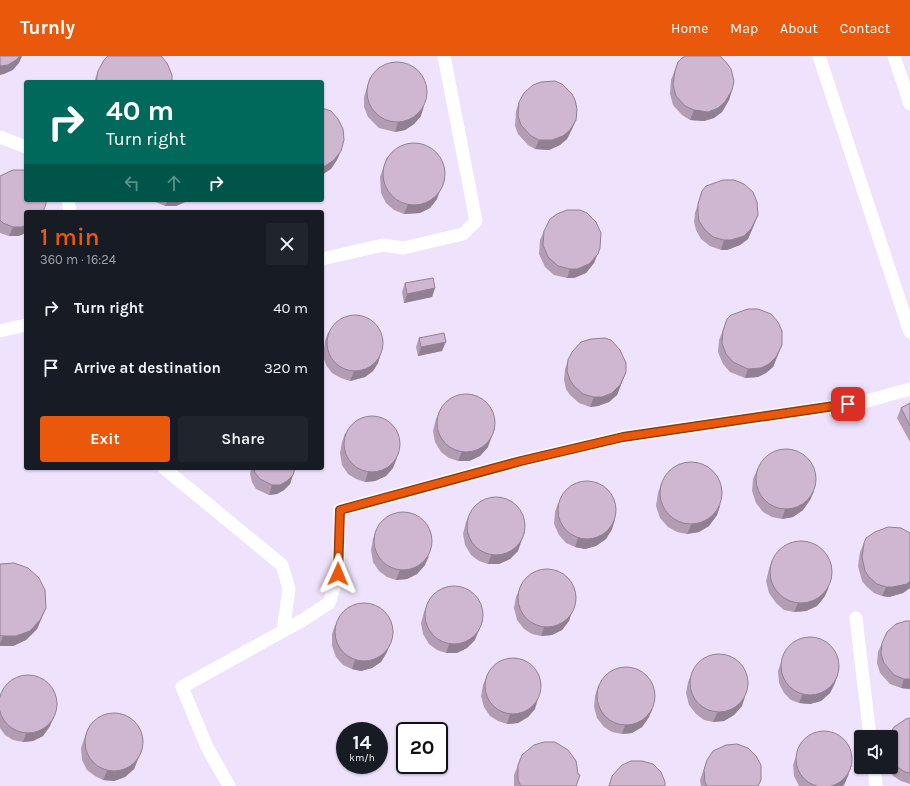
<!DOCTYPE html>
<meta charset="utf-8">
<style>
:root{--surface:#171b24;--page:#20242c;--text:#f1f3f6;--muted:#9ea1a6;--accent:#ea580c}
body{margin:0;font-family:Karla,sans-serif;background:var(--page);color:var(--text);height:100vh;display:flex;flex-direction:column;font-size:15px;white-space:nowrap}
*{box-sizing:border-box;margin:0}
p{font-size:13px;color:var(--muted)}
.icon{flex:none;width:22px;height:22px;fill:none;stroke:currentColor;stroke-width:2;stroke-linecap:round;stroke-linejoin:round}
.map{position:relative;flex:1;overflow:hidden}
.side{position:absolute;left:24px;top:154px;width:300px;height:260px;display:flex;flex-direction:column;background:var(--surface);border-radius:4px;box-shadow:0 1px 3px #0004}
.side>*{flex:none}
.top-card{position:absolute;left:24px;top:24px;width:300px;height:122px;border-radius:4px;box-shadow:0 1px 3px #0004;background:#00695c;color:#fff;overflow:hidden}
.tools{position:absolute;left:854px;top:674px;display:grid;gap:8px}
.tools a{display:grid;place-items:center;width:44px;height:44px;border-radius:4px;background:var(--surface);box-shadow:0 1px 3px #0004;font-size:20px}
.speed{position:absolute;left:336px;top:666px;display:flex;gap:8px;font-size:20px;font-weight:700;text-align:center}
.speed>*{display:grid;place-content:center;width:52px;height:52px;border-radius:50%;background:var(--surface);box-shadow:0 1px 3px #0004;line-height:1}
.speed small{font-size:10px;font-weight:400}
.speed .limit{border:2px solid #111;border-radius:6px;background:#fff;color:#111}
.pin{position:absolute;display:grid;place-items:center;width:34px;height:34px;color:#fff;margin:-17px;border-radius:8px;box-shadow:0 2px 6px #0006}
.me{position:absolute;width:44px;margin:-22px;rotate:1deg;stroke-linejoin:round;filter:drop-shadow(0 0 3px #0008)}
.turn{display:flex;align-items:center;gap:14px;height:84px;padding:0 16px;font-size:18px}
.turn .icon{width:52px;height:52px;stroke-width:2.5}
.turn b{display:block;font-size:28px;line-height:34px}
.lanes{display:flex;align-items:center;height:38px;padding:0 16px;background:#0003;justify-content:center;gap:20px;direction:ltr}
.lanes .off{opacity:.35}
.round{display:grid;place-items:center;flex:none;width:42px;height:42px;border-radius:4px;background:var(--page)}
.head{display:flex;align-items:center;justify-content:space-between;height:68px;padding:0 16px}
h1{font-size:24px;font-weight:600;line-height:30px;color:var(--accent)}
.cta{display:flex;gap:8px;margin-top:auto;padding:8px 16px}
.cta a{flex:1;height:46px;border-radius:4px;background:var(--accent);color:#fff;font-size:16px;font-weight:600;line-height:46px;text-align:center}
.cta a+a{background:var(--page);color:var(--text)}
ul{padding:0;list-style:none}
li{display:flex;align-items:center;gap:12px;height:60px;padding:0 16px}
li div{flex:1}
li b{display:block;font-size:15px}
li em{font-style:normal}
header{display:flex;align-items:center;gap:24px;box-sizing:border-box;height:56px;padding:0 20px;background:var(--accent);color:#fff}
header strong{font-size:19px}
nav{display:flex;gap:22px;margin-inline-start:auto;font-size:14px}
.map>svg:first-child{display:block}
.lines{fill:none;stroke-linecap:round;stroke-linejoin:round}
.minor{stroke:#fff;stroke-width:13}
.wall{fill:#b29db5}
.shaded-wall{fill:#918093}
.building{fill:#cfb7d2;stroke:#918093}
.route-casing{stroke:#983908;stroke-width:10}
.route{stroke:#ea580c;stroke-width:7}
</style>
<header>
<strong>Turnly</strong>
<nav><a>Home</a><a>Map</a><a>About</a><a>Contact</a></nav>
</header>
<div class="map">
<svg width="910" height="730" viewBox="0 0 910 730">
<rect width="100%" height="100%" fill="#eee2fc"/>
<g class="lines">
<!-- minor -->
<path class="minor" d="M819 0 910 276
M894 0 910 48
M0 81 26 91
M68 144 70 156
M322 203 383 189 403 192 463 178 476 165 444 0
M0 275 26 269
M164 412 282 509 289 533 283 575
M856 562 870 681
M874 711 876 730
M229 730 207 691 182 631 303 564 329 547 338 518 340 454 521 405 623 381 863 346 910 333"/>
</g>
<!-- wall -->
<path class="wall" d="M678 6 732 34 729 44 722 56 714 62 704 65 690 64 682 59 673 49 670 38 671 24Z
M98 15 172 26H94Z
M370 21 421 60 414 68 405 74 395 76 379 72 368 61 364 51V41Z
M519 46 576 64 572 73 567 83 560 89 549 94 535 93 528 89 518 78 515 70 516 55Z
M387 101 437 143 430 152 420 157 404 158 394 154 386 147 381 137 380 121Z
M0 120 19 180H9L0 177Z
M702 135 754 169 748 183 740 189 727 194H721L710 190 701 183 696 174 694 166 695 157Z
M151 144H188L185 146 176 150H165Z
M544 175 600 192 594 207 586 217 574 222H567L554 219 545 211 539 198 540 184Z
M405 227 435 232 432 241 404 247 402 236Z
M727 263 782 289 773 311 766 317 758 321 745 322 730 316 723 308 718 296 719 284Z
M328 276 381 297 378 307 373 315 365 321 350 325 341 322 332 317 326 309 323 300 325 285Z
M419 282 442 295 418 300 416 291Z
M568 304 626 316 617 339 609 346 598 350 590 351 579 347 570 339 566 333 564 324 565 313Z
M910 347V386L897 362 901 352Z
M440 354 488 391 480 400 469 405H458L449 402 441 396 435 386 433 375 436 363Z
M345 377 393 412 386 420 375 425 365 426 356 423 348 418 342 409 340 397 342 386Z
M251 412H295L290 428 284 434 277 438 269 439 256 433 252 426 250 418Z
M757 414 814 435 810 444 803 454 793 461 782 463 772 461 763 456 756 447 752 435 753 423Z
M661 428 720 450 717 459 709 470 699 476 687 478 677 476 668 471 660 462 656 450 658 437Z
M558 447 612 473 606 483 596 490 585 493 575 491 566 487 559 479 554 468 555 456Z
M470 457 518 495 510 503 499 508H488L479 505 471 499 465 489 463 478 466 466Z
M376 474 425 509 417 518 407 523 396 524 387 521 379 515 373 506 371 494 373 483Z
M910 477V532L903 537 889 541 882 540 874 537 866 530 862 525 858 510 860 496 864 487Z
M772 504 825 540 817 550 806 555 794 556 784 554 776 547 769 537 766 525 769 513Z
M0 508 42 561 37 573 26 584 13 590H0Z
M520 532 572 555 569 565 562 574 552 579 541 580 532 578 524 573 517 564 514 552 516 541Z
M428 546 475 584 467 592 457 597H446L437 594 429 588 423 578 421 567 424 556Z
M335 569 387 596 381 606 372 612 361 615 352 613 343 609 336 601 332 590V578Z
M882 587 910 633 901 632 890 628 880 617 877 607 878 596Z
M785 595 835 627 830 637 821 645 810 648 799 647 791 644 784 637 779 627 778 615Z
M692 617 742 650 734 659 724 665 713 666 704 664 696 658 689 649 686 637 688 626Z
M487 619 535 653 528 661 518 667 507 668 498 665 490 660 484 651 481 640 483 629Z
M598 630 649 661 642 671 632 677 622 678 612 676 604 671 597 662 594 651 595 640Z
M0 640 50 670 43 680 33 685 23 686 13 684 5 679 0 672Z
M910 662V728L901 725 893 720 887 711H891V681H889V679Z
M88 672 142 694 138 703 134 713 125 721 114 725 103 724 95 720 87 714 82 704 81 692Z
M801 686 849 718 844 729 842 730H799L794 720 793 709Z
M707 704 759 730H701L700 724Z
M518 709 576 730H514V719Z"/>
<!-- shaded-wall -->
<path class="shaded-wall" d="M20 0H22L19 7 13 14 4 18 0 19V10Z
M732 34 729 44 722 56 714 62 704 65 690 64 694 54Z
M424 50 421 60 414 68 405 74 395 76 398 66Z
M576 64 572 73 567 83 560 89 549 94 535 93 539 84Z
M341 95 337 104 331 113 322 119V111Z
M444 124 437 143 430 152 420 157 404 158 408 148Z
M168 144H188L185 146 176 150H165Z
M758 159 754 169 748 183 740 189 727 194H721L724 184Z
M26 169V177L19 180H9L13 171Z
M600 192 594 207 586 217 574 222H567L570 213Z
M435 232 432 241 404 247 407 238Z
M446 286 442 295 418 300 421 291Z
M782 289 773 311 766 317 758 321 745 322 748 313Z
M381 297 378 307 373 315 365 321 350 325 354 315Z
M626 316 617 339 609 346 598 350 590 351 594 341Z
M495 372 488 391 480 400 469 405H458L462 396Z
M397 402 393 412 386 420 375 425 365 426 368 416Z
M293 419 290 428 284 434 277 438 269 439 272 429Z
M814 435 810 444 803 454 793 461 782 463 785 453Z
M720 450 717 459 709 470 699 476 687 478 691 469Z
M615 464 612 473 606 483 596 490 585 493 575 491 578 482Z
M525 475 518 495 510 503 499 508H488L491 499Z
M429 500 425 509 417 518 407 523 396 524 400 514Z
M910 525V532L903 537 889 541 882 540 886 531Z
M829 531 825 540 817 550 806 555 794 556 798 547Z
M46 552 37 573 26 584 13 590H0V587L3 580Z
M572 555 569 565 562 574 552 579 541 580 544 571Z
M483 564 475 584 467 592 457 597H446L449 588Z
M391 586 387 596 381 606 372 612 361 615 352 613 355 604Z
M838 618 835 627 830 637 821 645 810 648 799 647 803 638Z
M904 623H910V633L901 632Z
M745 641 742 650 734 659 724 665 713 666 717 657Z
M538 643 535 653 528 661 518 667 507 668 510 658Z
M653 652 649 661 642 671 632 677 622 678 625 669Z
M54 661 50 670 43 680 33 685 23 686 26 677Z
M142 694 138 703 134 713 125 721 114 725 103 724 107 715Z
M852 709 844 729 842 730H831Z"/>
<!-- building -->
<path class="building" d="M0 0H20L16 4 8 9 0 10Z
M108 0H161L167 7 172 19V26H96L98 15 104 4Z
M686 0H720L726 6 731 13 734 25 732 34 725 46 718 52 708 56 694 54 685 50 676 40 673 29 675 15 678 6 682 2Z
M367 36a30 30 0 1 1 60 0a30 30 0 1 1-60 0Z
M555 25 562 28 572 38 575 44 577 53 576 64 570 74 563 80 552 84H539L531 80 521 69 518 60 519 46 524 37 533 29 541 26Z
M322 52 331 55 338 63 343 73 344 84 341 95 334 104 325 110 322 111Z
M383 118a31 31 0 1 1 62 0a31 31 0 1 1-62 0Z
M13 114H23L26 115V144H46V148L43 156H26V169L22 171H13L3 167 0 164V120Z
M723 124H734L744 128 753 136 757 146 758 159 751 173 744 180 731 184H724L713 181 705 174 699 165 698 157V148L702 135 706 130Z
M567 154H580L587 157 596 166 601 177 600 192 598 198 589 208 577 213H570L558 210 548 201 543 189 544 175 550 163 557 158Z
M433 222 435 232 407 238 405 227Z
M748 253H758L771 258 778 266 782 275V289L776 301 769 308 761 312 748 313 733 306 726 298 722 287 723 275 727 263 731 259Z
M327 287a28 28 0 1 1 56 0a28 28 0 1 1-56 0Z
M444 277 446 286 421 291 419 282Z
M605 282 611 284 620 294 626 307V316L620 329 612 337 602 341H594L583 338 574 330 570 324 567 315 568 304 572 296 581 286 591 283Z
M437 367a29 29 0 1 1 58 0a29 29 0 1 1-58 0Z
M910 347V370L901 352Z
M344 388a28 28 0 1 1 56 0a28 28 0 1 1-56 0Z
M756 423a30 30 0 1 1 60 0a30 30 0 1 1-60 0Z
M660 437a31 31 0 1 1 62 0a31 31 0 1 1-62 0Z
M254 412H295L293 419 287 425 280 429H272L260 423 255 417Z
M558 454a29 29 0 1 1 58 0a29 29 0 1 1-58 0Z
M467 470a29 29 0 1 1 58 0a29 29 0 1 1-58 0Z
M374 485a29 29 0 1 1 58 0a29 29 0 1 1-58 0Z
M888 471 901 472 910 477V525L907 528 893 531H886L877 528 869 521 865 515 862 501 864 487 866 482 875 476Z
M770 516a31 31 0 1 1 62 0a31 31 0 1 1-62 0Z
M14 507 28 512 39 522 45 534 46 552 40 564 30 575 16 580H3L0 579V508Z
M518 542a29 29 0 1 1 58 0a29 29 0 1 1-58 0Z
M425 559a29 29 0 1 1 58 0a29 29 0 1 1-58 0Z
M335 576a29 29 0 1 1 58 0a29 29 0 1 1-58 0Z
M906 565H910V623H904L894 619 884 607 881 598 882 587 887 576 896 568Z
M781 610a29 29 0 1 1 58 0a29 29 0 1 1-58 0Z
M690 627a29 29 0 1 1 58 0a29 29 0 1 1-58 0Z
M485 630a28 28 0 1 1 56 0a28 28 0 1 1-56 0Z
M597 640a29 29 0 1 1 58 0a29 29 0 1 1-58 0Z
M-1 648a29 29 0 1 1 58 0a29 29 0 1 1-58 0Z
M85 686a29 29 0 1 1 58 0a29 29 0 1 1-58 0Z
M910 662V717L905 716 897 711 891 703V681H889V679L894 671 906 663Z
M796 703a28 28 0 1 1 56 0a28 28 0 1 1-56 0Z
M544 686H555L568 694 576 705 578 718 580 719 576 730H521L518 724V709L522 699 534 689Z
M737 688 748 692 756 700 761 709V724L758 730H707L705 726 704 714 707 704 713 695 726 689Z
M631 705H642L653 708 661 716 665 726V730H609L612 720 622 709Z"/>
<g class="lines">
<!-- route casing -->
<g class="route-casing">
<path id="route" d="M338 518 340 454 521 405 623 381 848 348"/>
</g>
<!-- route -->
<use href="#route" class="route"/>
</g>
</svg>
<div class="tools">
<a><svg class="icon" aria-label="sound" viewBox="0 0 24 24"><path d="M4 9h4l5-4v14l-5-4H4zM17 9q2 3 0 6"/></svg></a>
</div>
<div class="speed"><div>14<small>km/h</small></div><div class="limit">20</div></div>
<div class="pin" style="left:848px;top:348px;background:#d93025"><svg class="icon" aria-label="arrive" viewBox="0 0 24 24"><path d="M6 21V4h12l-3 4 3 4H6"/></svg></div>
<svg class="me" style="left:338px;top:518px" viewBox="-20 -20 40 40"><path d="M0-17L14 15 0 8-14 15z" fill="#ea580c" stroke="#fff" stroke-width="4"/></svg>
<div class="top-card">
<div class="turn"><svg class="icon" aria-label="right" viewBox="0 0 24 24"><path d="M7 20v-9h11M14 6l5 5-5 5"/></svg><div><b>40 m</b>Turn right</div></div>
<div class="lanes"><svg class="icon off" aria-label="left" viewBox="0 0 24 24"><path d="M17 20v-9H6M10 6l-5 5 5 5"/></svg><svg class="icon off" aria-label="ahead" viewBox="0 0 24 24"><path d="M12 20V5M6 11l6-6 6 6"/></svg><svg class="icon" aria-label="right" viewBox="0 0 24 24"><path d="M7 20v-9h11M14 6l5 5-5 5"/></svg></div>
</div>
<section class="side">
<div class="head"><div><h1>1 min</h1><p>360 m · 16:24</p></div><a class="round"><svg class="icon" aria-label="close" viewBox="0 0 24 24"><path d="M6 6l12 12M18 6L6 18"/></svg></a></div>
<ul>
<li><svg class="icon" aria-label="right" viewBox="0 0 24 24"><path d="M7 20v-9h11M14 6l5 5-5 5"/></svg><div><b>Turn right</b></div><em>40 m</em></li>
<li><svg class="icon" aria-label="arrive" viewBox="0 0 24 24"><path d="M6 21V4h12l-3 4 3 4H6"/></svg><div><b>Arrive at destination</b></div><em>320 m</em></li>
</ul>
<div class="cta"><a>Exit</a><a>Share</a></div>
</section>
</div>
